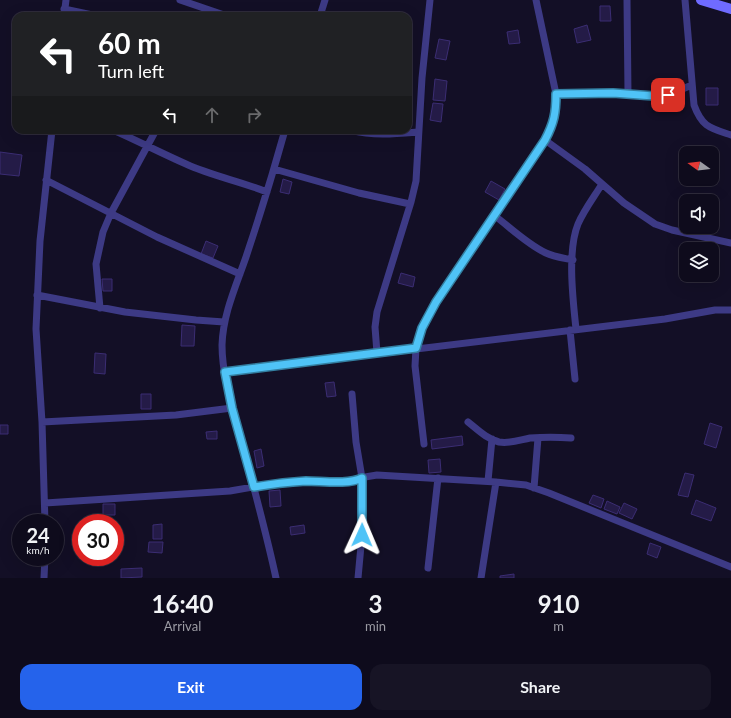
<!DOCTYPE html>
<style>
:root{--surface:#0e0b1c;--page:#171425;--text:#f1f3f6;--muted:#9b9ba3;--line:#2e2b3b;--accent:#2563eb}
body{margin:0;font-family:Lato,sans-serif;background:var(--page);color:var(--text);height:100vh;display:flex;flex-direction:column;font-size:15px;white-space:nowrap}
*{box-sizing:border-box;margin:0}
p{font-size:13px;color:var(--muted)}
.icon{flex:none;width:22px;height:22px;fill:none;stroke:currentColor;stroke-width:2;stroke-linecap:round;stroke-linejoin:round}
.map{position:relative;height:578px;overflow:hidden}
.panel{display:flex;flex-direction:column;background:var(--surface);flex:1}
.panel>*{flex:none}
.banner{position:absolute;left:12px;top:12px;width:400px;height:122px;border-radius:12px;box-shadow:0 4px 16px #0002,0 0 0 1px var(--line);background:#202124;color:#fff;overflow:hidden}
.needle{width:26px;rotate:285deg}
.fabs{position:absolute;left:679px;top:146px;display:grid;gap:8px}
.fabs a{display:grid;place-items:center;width:40px;height:40px;border-radius:8px;background:var(--surface);box-shadow:0 4px 16px #0002,0 0 0 1px var(--line);font-size:20px}
.speed{position:absolute;left:12px;top:514px;display:flex;gap:8px;font-size:20px;font-weight:700;text-align:center}
.speed>*{display:grid;place-content:center;width:52px;height:52px;border-radius:50%;background:var(--surface);box-shadow:0 4px 16px #0002,0 0 0 1px var(--line);line-height:1}
.speed small{font-size:10px;font-weight:400}
.speed .limit{border:6px solid #d22;background:#fff;color:#111}
.pin{position:absolute;display:grid;place-items:center;width:34px;height:34px;color:#fff;margin:-17px;border-radius:8px;box-shadow:0 2px 6px #0006}
.me{position:absolute;width:44px;margin:-22px;rotate:1deg;stroke-linejoin:round;filter:drop-shadow(0 0 3px #0008)}
.turn{display:flex;align-items:center;gap:14px;height:84px;padding:0 20px;font-size:18px}
.turn .icon{width:52px;height:52px;stroke-width:2.5}
.turn b{display:block;font-size:28px;line-height:34px}
.lanes{display:flex;align-items:center;height:38px;padding:0 20px;background:#0003;justify-content:center;gap:20px;direction:ltr}
.lanes .off{opacity:.35}
.eta{display:flex;justify-content:space-evenly;align-items:center;height:68px;text-align:center}
.eta b{font-size:24px;font-weight:700;line-height:28px}
.cta{display:flex;gap:8px;margin-top:auto;padding:8px 20px}
.cta a{flex:1;height:46px;border-radius:12px;background:var(--accent);color:#fff;font-size:16px;font-weight:700;line-height:46px;text-align:center}
.cta a+a{background:var(--page);color:var(--text)}
.map>svg:first-child{display:block}
.building{fill:#241b47;stroke:#3b2d73}
.lines{fill:none;stroke-linecap:round;stroke-linejoin:round}
.minor{stroke:#3d3a85;stroke-width:7}
.secondary{stroke:#6f6bff;stroke-width:10}
.route-casing{stroke:#337fa1;stroke-width:10}
.route{stroke:#4fc3f7;stroke-width:7}
</style>
<div class="map">
<svg width="731" height="578" viewBox="0 0 731 578">
<rect width="100%" height="100%" fill="#130f26"/>
<!-- building -->
<path class="building" d="M600 6H610L611 21H600Z
M587 25 591 40 577 43 574 29Z
M518 30 520 43 509 44 507 32Z
M439 39 450 41 446 60 435 58Z
M435 79 447 81 445 101 433 100Z
M706 88H718V105H706Z
M433 103 443 104 441 122 430 120Z
M0 152 22 155 19 176 0 174Z
M283 179 292 182 289 194 280 192Z
M491 181 505 189 499 200 485 192Z
M206 241 218 246 213 258 201 254Z
M401 273 415 277 413 287 398 283Z
M102 279H112V291H103Z
M182 325 195 326 194 346H181Z
M95 353 106 354 105 374 94 373Z
M334 382 336 396 327 397 325 383Z
M141 394H151V409H141Z
M710 423 722 427 716 448 704 444Z
M0 425H8V434H0Z
M217 431V439H207L206 432Z
M462 436 463 445 432 449 431 440Z
M261 449 264 466 257 468 254 451Z
M440 459 441 472 429 473 428 460Z
M685 473 694 475 688 497 678 495Z
M280 490 281 506 270 507 269 491Z
M593 495 604 499 601 508 589 503Z
M696 500 716 508 711 521 691 514Z
M607 501 620 507 617 514 604 509Z
M624 503 637 509 632 519 619 513Z
M103 504H115V515H103Z
M162 524V539H153V525Z
M304 525 305 533 291 535 290 527Z
M149 542H163L162 553 148 552Z
M650 543 661 547 657 558 647 554Z
M142 568V577L121 578V569Z
M514 574V578H500V576Z"/>
<g class="lines">
<!-- minor -->
<path class="minor" d="M180 0 227 16
M627 0 628 93
M685 0 694 105C702 127 710 128 731 135
M64 9 97 16
M64 16 66 0
M320 16 325 0
M556 94 613 93 654 96 668 95 692 85
M113 130C138 141 161 153 186 164 212 176 240 181 267 192
M350 130C374 136 394 134 418 132
M545 140 585 169 624 203 655 224 672 230 731 243
M274 169 359 193 410 204
M46 180 157 237 240 274
M495 216C511 228 527 244 546 253 554 257 564 258 573 260
M37 295 125 312 196 320 224 322
M100 308 96 264 103 232 111 213 156 130
M576 329C573 300 567 251 578 224 584 210 594 197 602 184
M570 330 575 379
M377 353 375 327 377 312 411 202 416 181 422 78 430 0
M225 372 665 319 715 310H731
M352 394 356 442 362 478V535L358 578
M42 422 176 415 232 408
M468 422C478 430 487 439 499 442 510 444 520 440 530 438 544 437 557 437 571 438
M424 444 415 366 416 348 422 328 443 292 545 140 551 128 556 111V94L536 0
M488 481 492 439
M534 488 538 438
M45 503 230 491 271 484 306 481H353L365 477 377 475 496 482 526 485 549 493 731 567
M45 523 42 422 36 329 40 241 52 130
M428 568 438 478
M44 578 45 557
M276 578C266 532 254 488 242 443 234 412 222 377 222 345 223 314 236 286 246 257 260 215 273 173 285 130
M481 578 496 482"/>
<!-- secondary -->
<path class="secondary" d="M701 0 731 9"/>
</g>
<g class="lines">
<!-- route casing -->
<g class="route-casing">
<path id="route" d="M362 535V478C348 485 322 481 306 481 289 482 271 484 254 487L232 408 225 372 416 348 422 328 436 302 545 140C554 123 556 113 556 94L613 93 654 96 668 95"/>
</g>
<!-- route -->
<use href="#route" class="route"/>
</g>
</svg>
<div class="fabs">
<a><svg class="needle" viewBox="-14 -14 28 28"><path d="M0-13l5 13h-10z" fill="#e53935"/><path d="M0 13l5-13h-10z" fill="#9b9ba3"/></svg></a>
<a><svg class="icon" aria-label="sound" viewBox="0 0 24 24"><path d="M4 9h4l5-4v14l-5-4H4zM17 9q2 3 0 6"/></svg></a>
<a><svg class="icon" aria-label="layers" viewBox="0 0 24 24"><path d="M12 4l9 5-9 5-9-5zM3 14l9 5 9-5"/></svg></a>
</div>
<div class="speed"><div>24<small>km/h</small></div><div class="limit">30</div></div>
<div class="pin" style="left:668px;top:95px;background:#d93025"><svg class="icon" aria-label="arrive" viewBox="0 0 24 24"><path d="M6 21V4h12l-3 4 3 4H6"/></svg></div>
<svg class="me" style="left:362px;top:535px" viewBox="-20 -20 40 40"><path d="M0-17L14 15 0 8-14 15z" fill="#4fc3f7" stroke="#fff" stroke-width="4"/></svg>
<div class="banner">
<div class="turn"><svg class="icon" aria-label="left" viewBox="0 0 24 24"><path d="M17 20v-9H6M10 6l-5 5 5 5"/></svg><div><b>60 m</b>Turn left</div></div>
<div class="lanes"><svg class="icon" aria-label="left" viewBox="0 0 24 24"><path d="M17 20v-9H6M10 6l-5 5 5 5"/></svg><svg class="icon off" aria-label="ahead" viewBox="0 0 24 24"><path d="M12 20V5M6 11l6-6 6 6"/></svg><svg class="icon off" aria-label="right" viewBox="0 0 24 24"><path d="M7 20v-9h11M14 6l5 5-5 5"/></svg></div>
</div>
</div>
<section class="panel">
<div class="eta">
<div><b>16:40</b><p>Arrival</p></div>
<div><b>3</b><p>min</p></div>
<div><b>910</b><p>m</p></div>
</div>
<div class="cta"><a>Exit</a><a>Share</a></div>
</section>
